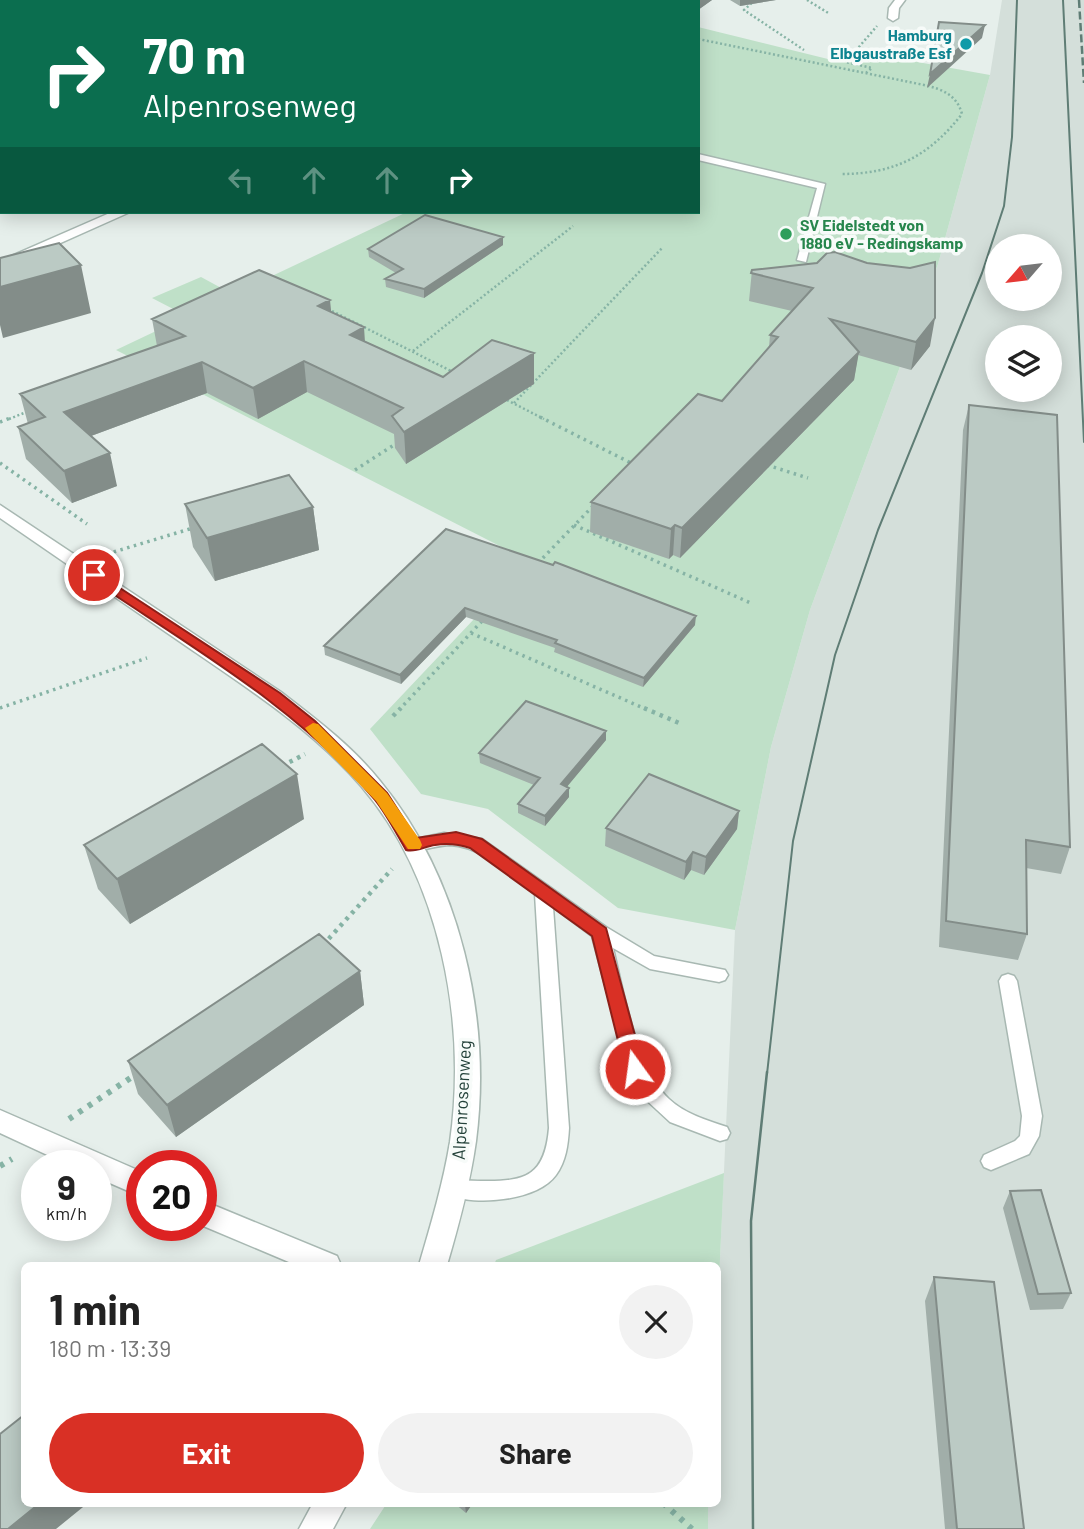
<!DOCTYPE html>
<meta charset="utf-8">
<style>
:root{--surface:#fff;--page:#f2f2f2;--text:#222;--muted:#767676;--accent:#d93025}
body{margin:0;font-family:Barlow,sans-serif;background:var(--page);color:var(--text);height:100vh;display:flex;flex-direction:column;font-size:26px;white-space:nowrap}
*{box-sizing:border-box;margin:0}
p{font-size:23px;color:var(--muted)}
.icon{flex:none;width:38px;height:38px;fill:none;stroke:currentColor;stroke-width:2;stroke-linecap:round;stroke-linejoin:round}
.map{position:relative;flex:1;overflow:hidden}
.details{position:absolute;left:21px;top:1262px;width:700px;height:245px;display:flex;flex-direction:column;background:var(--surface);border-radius:10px;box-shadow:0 4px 18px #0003}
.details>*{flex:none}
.hud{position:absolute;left:0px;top:0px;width:700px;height:214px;box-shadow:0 4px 18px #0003;background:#0b6e4f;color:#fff;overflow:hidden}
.needle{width:46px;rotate:242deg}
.controls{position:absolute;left:985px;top:234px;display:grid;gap:14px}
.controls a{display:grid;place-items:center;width:77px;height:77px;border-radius:50%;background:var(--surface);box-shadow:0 4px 18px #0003;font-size:35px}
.speed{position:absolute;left:21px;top:1150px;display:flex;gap:14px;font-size:35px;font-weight:700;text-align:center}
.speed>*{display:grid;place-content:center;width:91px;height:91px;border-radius:50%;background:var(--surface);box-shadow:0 4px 18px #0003;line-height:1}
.speed small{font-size:18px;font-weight:400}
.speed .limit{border:10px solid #d22;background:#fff;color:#111}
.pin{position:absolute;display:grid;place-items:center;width:60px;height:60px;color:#fff;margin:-30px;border:4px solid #fff;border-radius:50%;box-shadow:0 2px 7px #0007}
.me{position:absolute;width:77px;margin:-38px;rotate:346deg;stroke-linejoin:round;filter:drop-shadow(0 0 5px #0008)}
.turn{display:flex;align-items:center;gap:24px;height:147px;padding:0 28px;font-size:32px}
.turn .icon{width:91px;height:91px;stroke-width:2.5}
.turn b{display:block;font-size:49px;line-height:60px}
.lanes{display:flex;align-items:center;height:66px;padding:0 28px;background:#0003;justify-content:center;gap:35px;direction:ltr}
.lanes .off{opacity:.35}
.round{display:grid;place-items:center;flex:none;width:74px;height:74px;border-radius:37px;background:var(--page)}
.headline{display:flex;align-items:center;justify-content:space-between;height:119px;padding:0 28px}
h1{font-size:42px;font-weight:700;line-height:52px}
.cta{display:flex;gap:14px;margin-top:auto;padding:14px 28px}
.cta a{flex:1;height:80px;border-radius:42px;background:var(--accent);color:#fff;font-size:28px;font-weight:700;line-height:80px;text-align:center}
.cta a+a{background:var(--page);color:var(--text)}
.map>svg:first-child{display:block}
.built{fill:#d4dfda;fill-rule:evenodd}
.green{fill:#bfe0c8}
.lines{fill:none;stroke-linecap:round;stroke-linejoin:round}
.lane-casing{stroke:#a8b8b2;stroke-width:3}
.street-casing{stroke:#a8b8b2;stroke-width:3}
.path-far3{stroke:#86b3a5;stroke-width:2.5;stroke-dasharray:2 2.5;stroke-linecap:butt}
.path-far2{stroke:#86b3a5;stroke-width:3.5;stroke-dasharray:2.5 4.5;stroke-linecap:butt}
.path-far1{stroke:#86b3a5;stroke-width:4.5;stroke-dasharray:3.5 5;stroke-linecap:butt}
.path{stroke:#86b3a5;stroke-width:6;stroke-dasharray:4.5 7;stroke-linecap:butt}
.lane{fill:#fff;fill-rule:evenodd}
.street{fill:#fff;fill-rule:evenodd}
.tram-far1{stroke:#5f7d75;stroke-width:2}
.tram{stroke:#5f7d75;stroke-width:2.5}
.rail{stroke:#5f7d75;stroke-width:2.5;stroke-dasharray:8 3.5;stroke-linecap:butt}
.wall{fill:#a1aea9}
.shaded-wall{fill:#838d89}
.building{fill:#bbcac4;stroke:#838d89;stroke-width:2}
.route{fill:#d93025;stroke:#8d1f18;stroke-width:2}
.slow{fill:#f59e0b}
.culture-dot{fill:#0f9aa8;stroke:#f7fbf9;stroke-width:2.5}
.leisure-dot{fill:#2e9e5b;stroke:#f7fbf9;stroke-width:2.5}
.labels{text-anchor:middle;stroke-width:7;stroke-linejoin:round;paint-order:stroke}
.far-culture-label{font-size:16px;font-weight:bold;fill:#0d838f;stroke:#f7fbf9;text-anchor:end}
.far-leisure-label{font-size:16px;font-weight:bold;fill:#27864d;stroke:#f7fbf9;text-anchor:start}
.street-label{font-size:18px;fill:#24423a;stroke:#f7fbf9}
</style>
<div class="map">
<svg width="1084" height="1529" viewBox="0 0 1084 1529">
<rect width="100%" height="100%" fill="#e6efeb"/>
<!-- built -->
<path class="built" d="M1002 0H1084V1529H708V1503H718V1302L735 930 771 747 810 610 938 264 990 75ZM998 247H1050V299H998ZM998 338H1050V390H998Z"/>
<!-- green -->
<path class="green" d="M321 0H586L594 2H316Z
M698 27 836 61 845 49 990 75 938 264 810 610 771 747 735 930 618 908 488 809 421 794 370 729 529 561 116 350 407 212H698Z
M201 277 225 290 177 311 152 298Z
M724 1173 718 1302V1265H494L496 1260Z
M387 1503H708V1529H370Z"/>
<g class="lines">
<!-- lane casing -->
<g class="lane-casing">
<path id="lane" d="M698 154 825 184 806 262 797 260 817 188 698 160Z
M444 833 482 839 606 927 654 956 725 970 728 975 725 980 719 982 650 969 613 948C623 990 637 1070 669 1099 685 1114 706 1120 727 1127L730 1133 727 1139 720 1141 670 1122 644 1098 625 1060 592 936 553 907 569 1128C568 1145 566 1161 556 1175 537 1201 476 1206 448 1195L445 1189 448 1183C459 1179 470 1181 481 1181 527 1182 545 1175 549 1128L535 894C510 876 482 846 450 845 436 845 419 853 406 849L404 845 406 841Z
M1008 974 1014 976 1017 981 1042 1116 1039 1136 1029 1154 991 1170 984 1167 981 1161 984 1155 1015 1141 1020 1136 1022 1116 999 981 1002 976Z"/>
</g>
<!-- street casing -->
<g class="street-casing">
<path id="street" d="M298 0H311L297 2Z
M895 0H905L899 8 898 18 893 21 888 18 889 8Z
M112 212H130L0 270V261Z
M0 505 281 692C316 719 352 746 380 781 460 878 492 1018 476 1141 470 1184 459 1224 447 1265H419C431 1224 443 1184 450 1142 467 1023 441 879 361 786 313 731 252 691 192 650 128 606 64 562 0 518Z
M0 1110 142 1172V1197L96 1177V1166H71L0 1133Z
M201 1200 337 1256 341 1265H296L201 1225Z
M313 1503H347L333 1529H299Z"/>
</g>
<!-- path-far3 -->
<path class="path-far3" d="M755 0 744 10 804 50
M807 0 830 14
M698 39 924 85C942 89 957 95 962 114 929 156 895 174 841 174
M866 73 872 68 846 62 877 26
M328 309 455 373
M413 351 573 226
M503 398 544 419
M514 403 663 247
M9 419 29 411"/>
<!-- path-far2 -->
<path class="path-far2" d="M540 417 633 464
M0 422 13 417
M0 463 87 524
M767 465 808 478
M355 470 397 443
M574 525 753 604
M107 554 193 528
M538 563 595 504
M471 633 648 710
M0 708 147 658
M399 710 483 620"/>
<!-- path-far1 -->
<path class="path-far1" d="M644 708 679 723
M393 716 401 708
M282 766 305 754
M323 945 392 869"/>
<!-- path -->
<path class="path" d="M69 1119 138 1073
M0 1166 12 1159
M663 1503 692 1529"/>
<!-- lane -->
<use href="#lane" class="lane"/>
<!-- street -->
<use href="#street" class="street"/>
<!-- tram-far1 -->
<path class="tram-far1" d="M1063 0 1084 442
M767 1074 793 841 835 655 878 530 982 273 1004 206 1012 137 1017 0"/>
<!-- tram -->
<path class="tram" d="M753 1529 751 1221 767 1072"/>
<!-- rail -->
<path class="rail" d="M1079 0 1084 83"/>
</g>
<!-- wall -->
<path class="wall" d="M0 0 2 2V155H0Z
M614 0H712L698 10V2H621Z
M730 0H776L740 6Z
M503 237V245L424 298 386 287 385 279 396 273 369 257 368 249Z
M817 263 930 346 911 370 858 355 854 380 680 558 673 555 669 559 590 532 591 502 722 401 769 347 770 335 792 311 749 301 752 270Z
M331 312 365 341 443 377 534 353V384L406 464 395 448 394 434 307 392 258 419 207 393 91 436 117 486 72 503 26 459 18 427 28 424 20 394 157 346 152 319Z
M969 405 1070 847 1061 874 1026 868 1027 934 1018 960 939 947 963 430Z
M185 504 313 507 319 550 215 581 193 547Z
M446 529 695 625 643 687 554 652 555 648 466 617 401 684 325 655 324 646Z
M606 740 566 787 569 788V797L545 826 518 813V804L534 785 480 763 479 753Z
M739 811 737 829 704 875 691 870 684 880 605 846 606 828Z
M304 819 130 924 98 889 84 845Z
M360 971 364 1005 176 1137 138 1094 128 1061Z
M1010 1191 1071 1293 1063 1309 1030 1310 1003 1208Z
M934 1277 1024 1529H945L925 1301Z
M454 1503H473L466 1513Z"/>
<!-- shaded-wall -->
<path class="shaded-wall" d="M105 0H118L117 2H104Z
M233 0H265L260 2H228Z
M694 0H712L698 10V2H692Z
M740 0H776L740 6Z
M985 25 982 38 927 88 930 74Z
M503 237V245L424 298V289Z
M81 265 91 313 3 338 0 325V287Z
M330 300 333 330 318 306Z
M935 318 930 346 911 370 916 342Z
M364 327 366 358 350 335Z
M859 352 854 380 680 558 682 528Z
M534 353V384L406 464 404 432Z
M304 361 307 392 258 419 253 388Z
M202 362 207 393 72 443 64 412Z
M110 453 117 486 72 503 64 471Z
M313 507 319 550 215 581 207 538Z
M675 525 673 555 669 559 671 529Z
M465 608 466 617 401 684 400 675Z
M696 616 695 625 643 687 644 678Z
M606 731V740L561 794V784Z
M297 774 304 819 130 924 117 879Z
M569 788V797L545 826V816Z
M739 811 737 829 704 875 706 857Z
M693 852 691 870 684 880 686 862Z
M360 971 364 1005 176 1137 167 1105Z
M40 1503H88L56 1529H8Z
M467 1503H473L466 1513 465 1505Z"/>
<!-- building -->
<path class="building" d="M0 0H105L104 2H2V59H0Z
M145 0H233L228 2H140Z
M671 0H694L692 2H678Z
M939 22 985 25 930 74Z
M0 63 2 64V131L0 132Z
M425 215 503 237 424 289 385 279 403 269 368 249Z
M59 243 81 265 0 287V258Z
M835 252 867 263 910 268 935 262V318L916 342 830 319 859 352 682 528 675 525 671 529 591 502 698 394 722 401 778 337 770 335 813 288 751 273 752 270 817 263 827 253Z
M259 270 330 300 318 306 364 327 350 335 443 377 492 340 534 353 404 432 392 416 403 408 304 361 253 388 202 362 64 412 110 453 64 471 18 427 45 417 20 394 185 336 152 319Z
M969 405 1057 415 1070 847 1026 840 1027 934 946 921Z
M289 475 313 507 207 538 185 504Z
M446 529 553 565 555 562 696 616 644 678 555 643 557 640 465 608 400 675 324 646Z
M526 701 606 731 561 784 569 788 545 816 518 804 540 778 479 753Z
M262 744 297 774 117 879 84 845Z
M649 774 739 811 706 857 693 852 686 862 606 828Z
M319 934 360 971 167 1105 128 1061Z
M1041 1190 1071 1293 1038 1294 1010 1191Z
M934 1277 994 1282 1024 1529H957Z
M24 1415V1503H40L8 1529H0V1434Z"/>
<!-- route -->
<path class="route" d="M94 571 280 693 315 721 387 793 416 838 456 832 482 839 606 928 644 1069 642 1075H628L625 1069 592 936 470 848C458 844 447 843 435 845 425 846 416 853 406 850 396 833 387 815 375 800 298 707 188 645 89 578L87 575Z"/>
<!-- slow -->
<path class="slow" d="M313 723 318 724 387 793 420 840 422 845 420 849H408L376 801 308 732 305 728Z"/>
<!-- markers -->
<circle class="culture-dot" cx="966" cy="44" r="7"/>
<circle class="leisure-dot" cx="786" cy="234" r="7"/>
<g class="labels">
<!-- far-culture labels -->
<g class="far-culture-label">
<text x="952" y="41">Hamburg<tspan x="952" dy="18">Elbgaustraße Esf</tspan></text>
</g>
<!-- far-leisure labels -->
<g class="far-leisure-label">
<text x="800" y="231">SV Eidelstedt von<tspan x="800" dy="18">1880 eV - Redingskamp</tspan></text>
</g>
<!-- street labels -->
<g class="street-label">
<text transform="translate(462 1100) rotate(-87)" y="6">Alpenrosenweg</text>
</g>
</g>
</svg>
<div class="controls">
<a><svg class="needle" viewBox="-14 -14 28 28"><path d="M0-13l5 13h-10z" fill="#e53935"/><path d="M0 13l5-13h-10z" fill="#767676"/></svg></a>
<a><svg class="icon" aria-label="layers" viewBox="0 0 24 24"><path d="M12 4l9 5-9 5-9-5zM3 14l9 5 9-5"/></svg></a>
</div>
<div class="speed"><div>9<small>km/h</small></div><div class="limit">20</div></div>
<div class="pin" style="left:94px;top:575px;background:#d93025"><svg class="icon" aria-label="arrive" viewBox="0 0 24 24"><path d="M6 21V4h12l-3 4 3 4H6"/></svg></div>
<svg class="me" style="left:635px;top:1069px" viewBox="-20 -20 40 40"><circle r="17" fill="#d93025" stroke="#fff" stroke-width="3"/><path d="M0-11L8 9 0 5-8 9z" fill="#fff"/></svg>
<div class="hud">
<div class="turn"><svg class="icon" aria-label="right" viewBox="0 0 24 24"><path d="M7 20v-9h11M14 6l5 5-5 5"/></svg><div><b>70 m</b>Alpenrosenweg</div></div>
<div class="lanes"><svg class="icon off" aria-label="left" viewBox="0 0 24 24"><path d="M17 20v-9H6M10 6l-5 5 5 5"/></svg><svg class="icon off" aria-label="ahead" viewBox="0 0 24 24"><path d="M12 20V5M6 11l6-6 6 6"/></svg><svg class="icon off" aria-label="ahead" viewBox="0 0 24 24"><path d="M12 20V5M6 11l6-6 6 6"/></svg><svg class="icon" aria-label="right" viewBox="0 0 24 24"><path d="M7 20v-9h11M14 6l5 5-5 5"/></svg></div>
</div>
<section class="details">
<div class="headline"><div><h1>1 min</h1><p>180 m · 13:39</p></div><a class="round"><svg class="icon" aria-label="close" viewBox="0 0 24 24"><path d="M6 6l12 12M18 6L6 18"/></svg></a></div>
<div class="cta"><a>Exit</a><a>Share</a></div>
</section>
</div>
